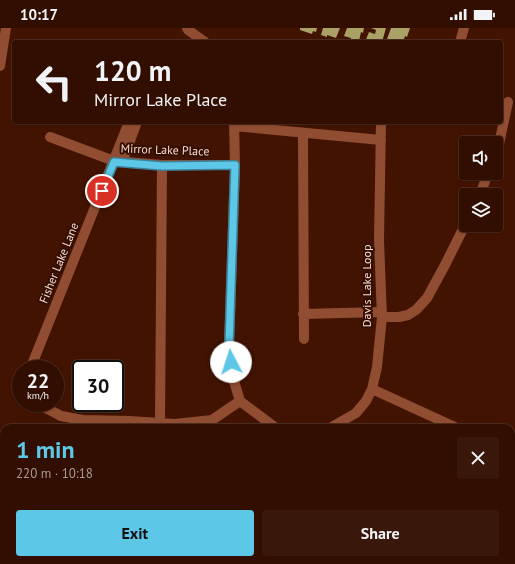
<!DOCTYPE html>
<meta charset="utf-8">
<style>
:root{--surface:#320e01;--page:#3a170b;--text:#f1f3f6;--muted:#a89c99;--line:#4d2e23;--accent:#5dc7e8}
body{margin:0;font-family:"PT Sans",sans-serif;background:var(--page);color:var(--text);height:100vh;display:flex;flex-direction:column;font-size:15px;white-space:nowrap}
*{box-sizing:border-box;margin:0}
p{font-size:13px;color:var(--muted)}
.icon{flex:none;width:22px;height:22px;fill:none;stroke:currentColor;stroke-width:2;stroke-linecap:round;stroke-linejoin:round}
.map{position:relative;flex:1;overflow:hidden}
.sheet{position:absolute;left:0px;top:396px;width:515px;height:140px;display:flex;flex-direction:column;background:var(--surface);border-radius:12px 12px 0 0;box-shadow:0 1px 3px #0004,0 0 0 1px var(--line)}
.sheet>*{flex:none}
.hud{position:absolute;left:12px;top:12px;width:491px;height:84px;border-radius:4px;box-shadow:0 1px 3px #0004,0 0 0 1px var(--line);background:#320e01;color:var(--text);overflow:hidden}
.controls{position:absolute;left:459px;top:108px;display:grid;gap:8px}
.controls a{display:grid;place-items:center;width:44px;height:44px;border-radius:4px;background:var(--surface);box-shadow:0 1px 3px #0004,0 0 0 1px var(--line);font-size:20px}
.speed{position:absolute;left:12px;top:332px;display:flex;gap:8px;font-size:20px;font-weight:700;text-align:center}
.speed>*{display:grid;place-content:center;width:52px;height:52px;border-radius:50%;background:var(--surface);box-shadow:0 1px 3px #0004,0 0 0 1px var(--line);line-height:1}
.speed small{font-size:10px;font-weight:400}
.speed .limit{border:2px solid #111;border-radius:6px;background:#fff;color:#111}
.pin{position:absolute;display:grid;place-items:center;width:34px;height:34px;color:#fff;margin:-17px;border:2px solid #fff;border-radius:50%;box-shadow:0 1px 4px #0007}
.me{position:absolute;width:44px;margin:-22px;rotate:355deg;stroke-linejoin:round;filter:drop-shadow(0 0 3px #0008)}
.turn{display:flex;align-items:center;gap:14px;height:84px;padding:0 16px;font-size:18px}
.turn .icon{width:52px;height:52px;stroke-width:2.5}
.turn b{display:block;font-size:28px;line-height:34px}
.round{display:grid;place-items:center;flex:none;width:42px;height:42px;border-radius:4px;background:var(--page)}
.head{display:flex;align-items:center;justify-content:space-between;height:68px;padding:0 16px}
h1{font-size:24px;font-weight:600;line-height:30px;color:var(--accent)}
.cta{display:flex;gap:8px;margin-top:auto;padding:8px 16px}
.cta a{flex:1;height:46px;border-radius:4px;background:var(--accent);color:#111;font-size:16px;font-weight:600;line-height:46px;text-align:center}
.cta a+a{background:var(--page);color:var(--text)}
.status{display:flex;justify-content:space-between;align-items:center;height:28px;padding:0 20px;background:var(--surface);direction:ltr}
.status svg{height:11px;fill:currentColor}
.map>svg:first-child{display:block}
.building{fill:#a9a166}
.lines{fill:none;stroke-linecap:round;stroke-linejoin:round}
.minor{stroke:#914d32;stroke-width:10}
.route-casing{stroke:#3c8197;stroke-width:10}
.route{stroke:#5dc7e8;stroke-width:7}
.labels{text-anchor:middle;stroke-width:4;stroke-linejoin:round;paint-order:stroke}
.street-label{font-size:12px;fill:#f9d9cd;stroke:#330e02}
</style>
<div class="status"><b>10:17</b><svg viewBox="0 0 49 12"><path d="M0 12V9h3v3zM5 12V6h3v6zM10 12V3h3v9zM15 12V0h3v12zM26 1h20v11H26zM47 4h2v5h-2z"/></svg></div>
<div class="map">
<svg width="515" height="536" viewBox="0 0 515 536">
<rect width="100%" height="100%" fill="#431301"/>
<!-- building -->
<path class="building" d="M300 0H317L316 4 313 3 312 6 300 2Z
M323 0H340L336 10 327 7V9L321 7Z
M347 0H364L363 5 361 4 359 13 355 12V14H349L351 10 344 8Z
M371 0H386L382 14H365L369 4 375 6 376 2Z
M391 0H410L407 9 405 8 403 14H386Z"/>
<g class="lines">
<!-- minor -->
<path class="minor" d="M187 0 188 2 205 14
M460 14 464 0
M0 38 6 0
M234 94 235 137 229 319 233 350 240 373 276 400
M234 98 381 112
M303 105 304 311
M50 109 114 133 162 137H235
M496 125 499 116 508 74
M122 134 137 94
M480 167 488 145
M303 286 381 284
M382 289H399L408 287 416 282 427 270 445 237 466 195
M31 341V339L129 94
M372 361 457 400
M41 375 44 379 61 388 83 392 129 393 175 396 212 392 240 373
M160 394 162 137
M330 400 356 385 366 373 372 361 377 339 382 289 379 212 381 94
M511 425 515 416
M80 532V536
M430 536 436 532"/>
</g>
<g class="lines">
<!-- route casing -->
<g class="route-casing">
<path id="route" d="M102 163 114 134 162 138 235 137 229 318 231 334"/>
</g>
<!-- route -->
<use href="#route" class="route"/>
</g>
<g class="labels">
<!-- street labels -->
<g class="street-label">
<text transform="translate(165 122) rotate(2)" y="4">Mirror Lake Place</text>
<text transform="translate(59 235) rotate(-68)" y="4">Fisher Lake Lane</text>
<text transform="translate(367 258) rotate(-90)" y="4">Davis Lake Loop</text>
</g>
</g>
</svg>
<div class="controls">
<a><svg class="icon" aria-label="sound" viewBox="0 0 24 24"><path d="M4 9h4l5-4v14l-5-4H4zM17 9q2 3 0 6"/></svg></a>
<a><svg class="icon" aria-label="layers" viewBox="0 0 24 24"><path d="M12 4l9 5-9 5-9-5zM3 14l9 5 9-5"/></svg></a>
</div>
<div class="speed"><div>22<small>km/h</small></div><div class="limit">30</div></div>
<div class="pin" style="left:102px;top:163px;background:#d93025"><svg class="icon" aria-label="arrive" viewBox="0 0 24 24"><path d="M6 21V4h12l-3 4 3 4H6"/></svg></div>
<svg class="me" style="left:231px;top:334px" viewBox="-20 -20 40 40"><circle r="19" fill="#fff"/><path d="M0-13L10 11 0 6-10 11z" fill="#5dc7e8"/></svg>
<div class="hud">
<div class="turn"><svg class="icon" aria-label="left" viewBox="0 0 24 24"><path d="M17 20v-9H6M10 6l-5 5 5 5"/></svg><div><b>120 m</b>Mirror Lake Place</div></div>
</div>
<section class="sheet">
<div class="head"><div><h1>1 min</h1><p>220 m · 10:18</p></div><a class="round"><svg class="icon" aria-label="close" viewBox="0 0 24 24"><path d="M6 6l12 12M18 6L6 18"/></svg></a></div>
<div class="cta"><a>Exit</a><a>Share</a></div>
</section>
</div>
